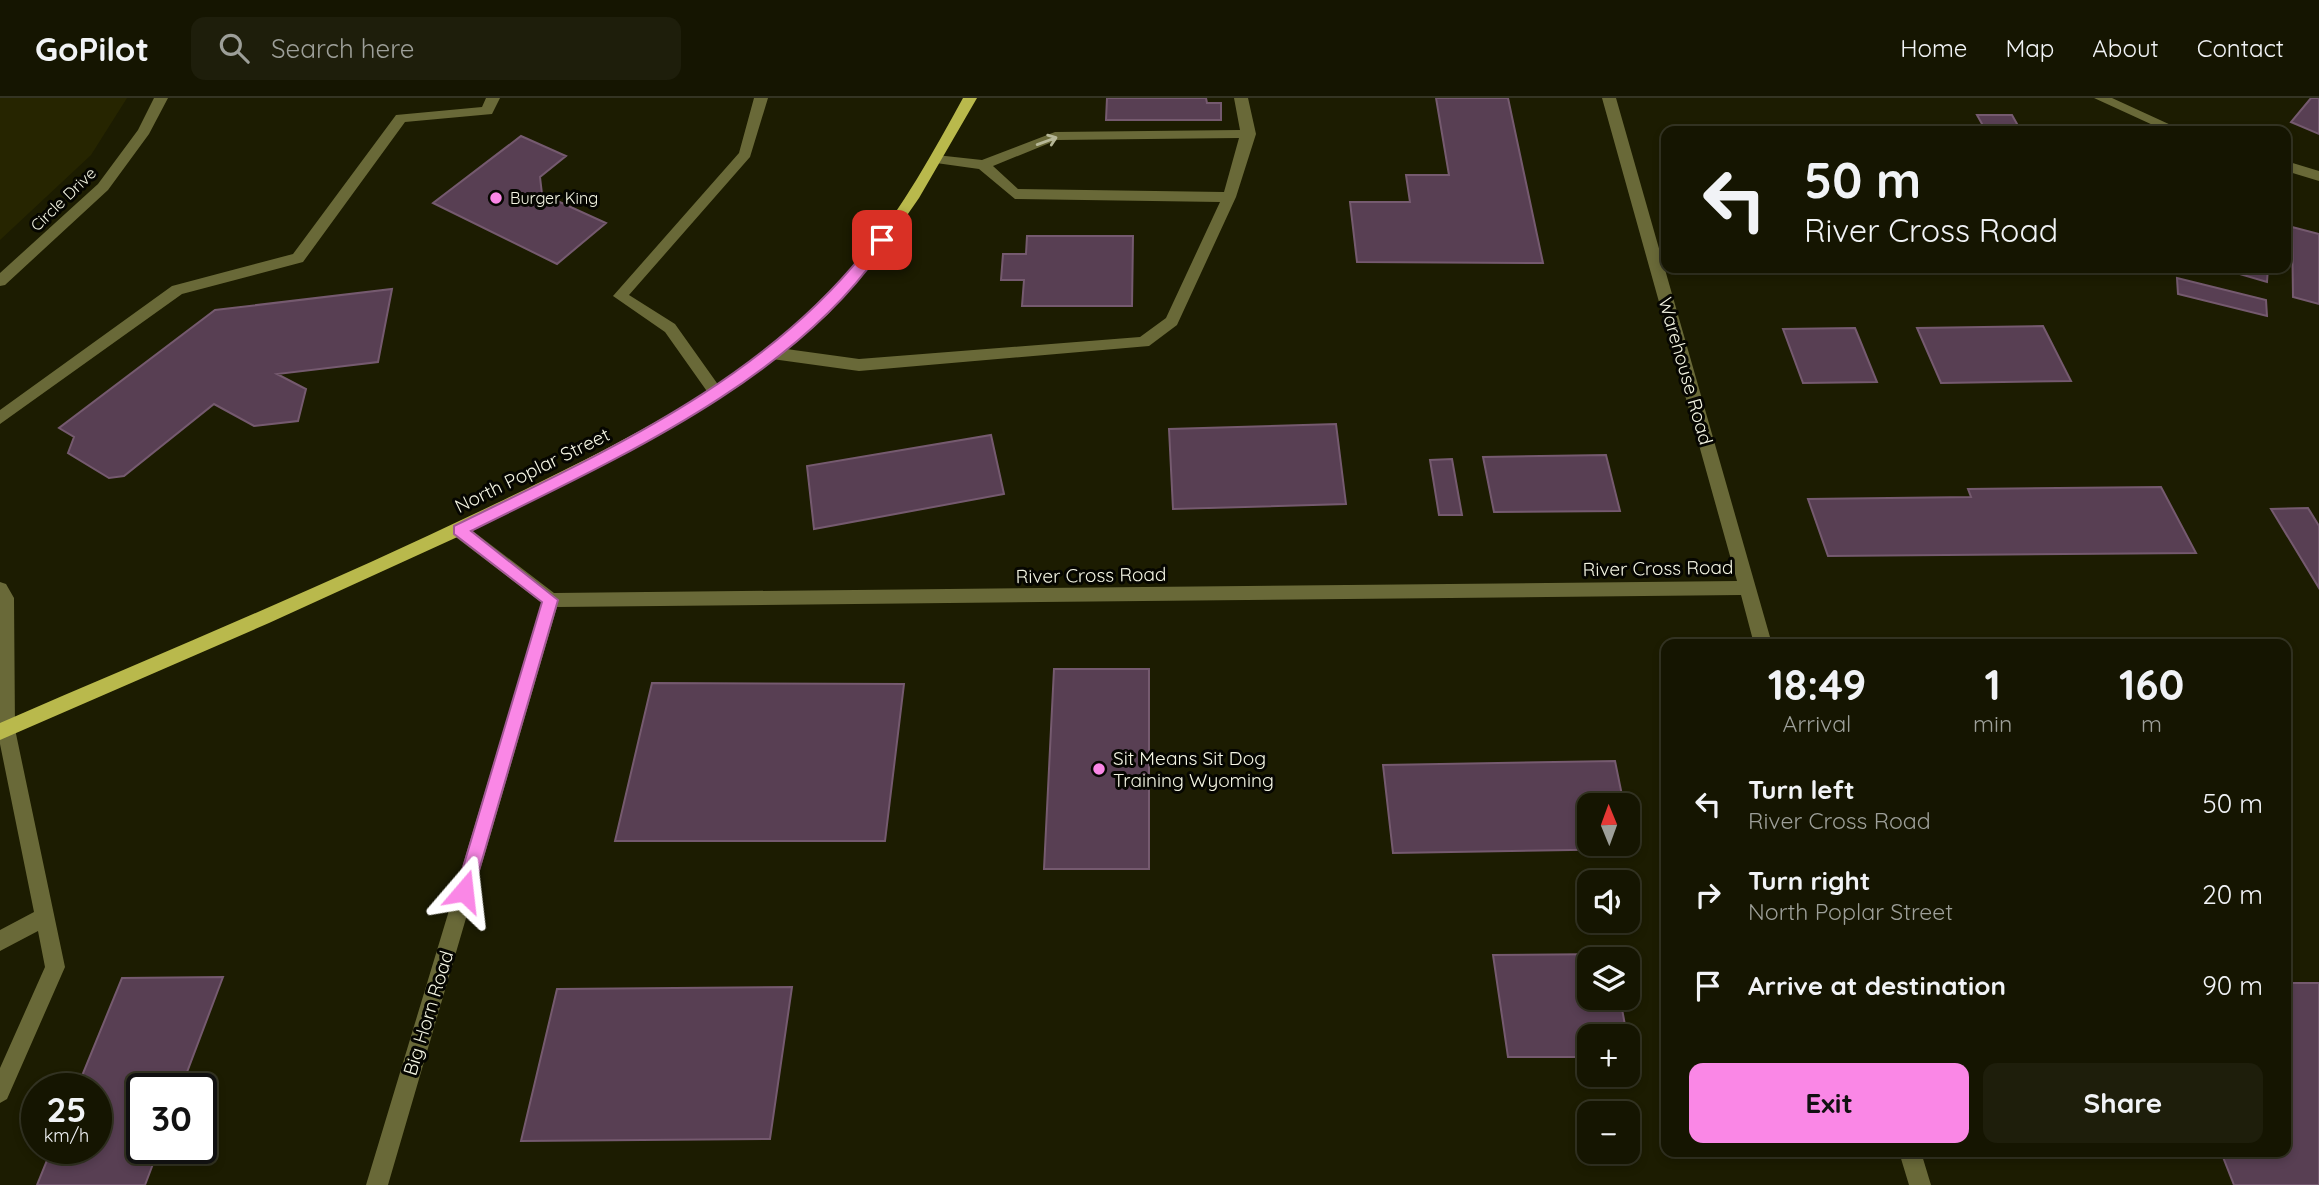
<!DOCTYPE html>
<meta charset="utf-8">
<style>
:root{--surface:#151501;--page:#1e1e0b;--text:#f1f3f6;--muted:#9d9f99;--line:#343423;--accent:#fa87e6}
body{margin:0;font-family:Quicksand,sans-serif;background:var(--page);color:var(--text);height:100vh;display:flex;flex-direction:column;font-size:26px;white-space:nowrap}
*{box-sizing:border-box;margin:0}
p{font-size:23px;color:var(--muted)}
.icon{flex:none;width:38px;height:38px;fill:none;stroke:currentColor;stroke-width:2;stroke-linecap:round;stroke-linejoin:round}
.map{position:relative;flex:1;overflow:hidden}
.sheet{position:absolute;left:1661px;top:541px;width:630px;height:518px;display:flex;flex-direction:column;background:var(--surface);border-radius:14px;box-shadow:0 4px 10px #0003,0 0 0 2px var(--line)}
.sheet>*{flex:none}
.top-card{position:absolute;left:1661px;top:28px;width:630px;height:147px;border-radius:14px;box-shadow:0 4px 10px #0003,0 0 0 2px var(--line);background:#151501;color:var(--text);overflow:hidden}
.needle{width:46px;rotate:359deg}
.controls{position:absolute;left:1577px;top:695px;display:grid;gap:14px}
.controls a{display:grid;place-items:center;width:63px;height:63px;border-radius:14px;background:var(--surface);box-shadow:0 4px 10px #0003,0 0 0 2px var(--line);font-size:35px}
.speed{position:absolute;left:21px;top:975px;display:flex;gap:14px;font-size:35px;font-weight:700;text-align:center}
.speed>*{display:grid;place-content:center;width:91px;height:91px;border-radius:50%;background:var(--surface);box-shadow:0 4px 10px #0003,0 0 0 2px var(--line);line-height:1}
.speed small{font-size:18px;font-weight:400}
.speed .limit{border:4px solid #111;border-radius:10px;background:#fff;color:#111}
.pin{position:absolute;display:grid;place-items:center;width:60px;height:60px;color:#fff;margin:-30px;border-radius:14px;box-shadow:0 4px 10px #0006}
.me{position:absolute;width:77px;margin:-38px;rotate:17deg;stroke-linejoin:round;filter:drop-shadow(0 0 5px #0008)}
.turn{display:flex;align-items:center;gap:24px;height:147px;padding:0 28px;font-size:32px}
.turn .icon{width:91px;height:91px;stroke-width:2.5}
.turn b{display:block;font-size:49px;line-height:60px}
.eta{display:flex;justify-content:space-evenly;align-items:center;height:119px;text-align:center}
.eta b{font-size:42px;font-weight:700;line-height:49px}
.action{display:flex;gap:14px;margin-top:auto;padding:14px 28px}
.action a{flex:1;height:80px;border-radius:14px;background:var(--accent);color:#111;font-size:28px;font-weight:700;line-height:80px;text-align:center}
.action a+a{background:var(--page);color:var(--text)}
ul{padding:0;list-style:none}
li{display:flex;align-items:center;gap:21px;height:91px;padding:0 28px}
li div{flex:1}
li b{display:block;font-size:26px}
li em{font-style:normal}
header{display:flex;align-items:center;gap:42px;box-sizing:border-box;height:98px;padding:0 35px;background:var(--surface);border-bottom:2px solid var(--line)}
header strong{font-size:33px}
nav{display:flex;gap:38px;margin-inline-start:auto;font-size:24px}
.search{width:490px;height:63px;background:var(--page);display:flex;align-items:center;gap:18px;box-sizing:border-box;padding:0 24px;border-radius:14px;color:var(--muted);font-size:26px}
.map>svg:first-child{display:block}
.built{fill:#262500}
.building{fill:#583f53;stroke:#755a6f;stroke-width:2}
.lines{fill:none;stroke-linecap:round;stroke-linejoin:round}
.minor{fill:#696938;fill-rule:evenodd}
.major{fill:#b9b94c;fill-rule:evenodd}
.oneway{stroke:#b6b797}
.route{fill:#fa87e6;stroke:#a25896;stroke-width:2}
.poi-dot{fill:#fa87e6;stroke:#060601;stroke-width:2.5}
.labels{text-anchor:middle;stroke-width:6;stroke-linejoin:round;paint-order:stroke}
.far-poi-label{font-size:16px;fill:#f5f6e4;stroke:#060601;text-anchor:start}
.far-street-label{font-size:16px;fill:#f5f6e4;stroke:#060601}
.street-label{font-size:19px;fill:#f5f6e4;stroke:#060601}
.poi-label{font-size:19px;fill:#f5f6e4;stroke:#060601;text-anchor:start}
</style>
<header>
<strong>GoPilot</strong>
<div class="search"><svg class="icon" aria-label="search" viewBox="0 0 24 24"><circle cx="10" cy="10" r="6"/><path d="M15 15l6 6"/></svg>Search here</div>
<nav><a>Home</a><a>Map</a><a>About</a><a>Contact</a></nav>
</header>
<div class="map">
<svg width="2319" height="1087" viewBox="0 0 2319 1087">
<rect width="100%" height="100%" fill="#1c1c01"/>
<!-- built -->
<path class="built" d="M0 0H127L91 57 0 142Z"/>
<!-- building -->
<path class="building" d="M1107 0H1206L1207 5H1221V22H1106Z
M1436 0H1508L1543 165 1357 164 1350 104H1410L1406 77H1449Z
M2311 0H2319V36L2291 24Z
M1977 17H2012L2021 33H1986Z
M521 38 566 58 540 79 542 96 606 125 557 166 433 105Z
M2292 129 2319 136V206L2293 199Z
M1027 138H1133L1132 208H1022L1024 182H1001L1003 156H1026Z
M2234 170H2268L2267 184 2233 174Z
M2177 180 2266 202 2267 218 2178 196Z
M392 191 378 264 277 276 306 291 298 323 254 328 214 306 124 378 109 380 68 355 74 339 59 330 215 212Z
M2043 228 2071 283 1941 285 1917 230Z
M1855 230 1877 284 1803 285 1783 231Z
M1336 326 1346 406 1173 411 1169 331Z
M991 337 1004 396 814 431 807 368Z
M1606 357 1620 413 1494 414 1483 359Z
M1452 361 1462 417H1439L1430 362Z
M2161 389 2196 455 1828 458 1808 401 1971 399 1968 391Z
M2308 410 2319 428V490L2271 411Z
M1054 571H1149V771H1044Z
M652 585 904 586 885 743H615Z
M1615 663 1624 707H1589V746H1628V721L1634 751 1393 755 1383 667Z
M1611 856 1612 861H1589V900H1620L1627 938H1589V959H1508L1493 857Z
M223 879 181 990H142V1050H159L145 1087H37L52 1050H96V990H77L122 880Z
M2286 885H2319V1087H2234L2221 1054H2286Z
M792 889 770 1041 521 1043 557 891Z"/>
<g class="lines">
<!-- minor -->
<path class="minor" d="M154 0H168L149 36 108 92 5 187 0 188V175L98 86 138 32Z
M486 0H500L492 16 405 24 303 164 182 196 0 326V312L172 188 293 156 396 17 482 9Z
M754 0H768L750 59 629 197 675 226 724 295 716 301 711 299 665 234 613 198 739 55Z
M1234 0H1248L1256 36 1236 99 1177 227 1149 248 859 273 772 261 764 255 772 249 859 261 1140 239 1166 220 1220 104 1015 101 979 71 936 65 929 61 936 57 982 62 1055 34 1240 32ZM1239 40 1224 94 1018 91 993 68 1057 42Z
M1602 0H1616L1772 546H1754L1741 497 557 509 388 1087H366L542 505 453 437 451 432 453 427H465L554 495 1737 483Z
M2094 0H2112L2184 33H2166Z
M2286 63 2319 73V83L2286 73Z
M0 484 6 486 14 500 15 631 65 869 7 1001 0 1005V970L45 869 38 833 0 853V832L34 814 0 646Z
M1899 1054H1921L1931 1087H1909Z"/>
<!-- major -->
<path class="major" d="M963 0H977L919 100 876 162 827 217 799 242 736 290 634 351 464 436 269 525 0 642V625C166 553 334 484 497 405 609 351 722 296 814 212 878 153 922 75 963 0Z"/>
</g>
<!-- one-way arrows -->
<defs><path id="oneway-shaft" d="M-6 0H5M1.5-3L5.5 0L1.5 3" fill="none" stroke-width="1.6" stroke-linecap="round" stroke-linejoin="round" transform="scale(1.75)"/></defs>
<use class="oneway" href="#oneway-shaft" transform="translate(1047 43) rotate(-20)"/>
<!-- route -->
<path class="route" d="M882 137 888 142C800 280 614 362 471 433L558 502 473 793 471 799 464 802 458 799 456 793 542 504 454 436V428C608 352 772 280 877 138Z"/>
<!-- markers -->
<g class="poi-dot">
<circle cx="496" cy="100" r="7"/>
<circle cx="1099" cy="671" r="7"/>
</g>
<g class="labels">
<!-- far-poi labels -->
<g class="far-poi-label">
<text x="510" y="106">Burger King</text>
</g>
<!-- far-street labels -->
<g class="far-street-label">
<text transform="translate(63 101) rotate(-44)" y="6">Circle Drive</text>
</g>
<!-- street labels -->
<g class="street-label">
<text transform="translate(1686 273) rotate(74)" y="7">Warehouse Road</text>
<text transform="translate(532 372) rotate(-26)" y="7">North Poplar Street</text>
<text transform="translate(1658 470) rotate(-1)" y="7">River Cross Road</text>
<text transform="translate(1091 477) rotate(-1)" y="7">River Cross Road</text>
<text transform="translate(428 915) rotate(-73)" y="7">Big Horn Road</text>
</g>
<!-- poi labels -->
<g class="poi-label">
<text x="1113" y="667">Sit Means Sit Dog<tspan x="1113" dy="22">Training Wyoming</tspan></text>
</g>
</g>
</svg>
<div class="controls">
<a><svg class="needle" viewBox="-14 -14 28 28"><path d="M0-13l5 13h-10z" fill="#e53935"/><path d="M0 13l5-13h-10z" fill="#9d9f99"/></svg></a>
<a><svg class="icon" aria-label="sound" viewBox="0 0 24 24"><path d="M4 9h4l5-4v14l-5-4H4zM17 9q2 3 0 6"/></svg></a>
<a><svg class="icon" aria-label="layers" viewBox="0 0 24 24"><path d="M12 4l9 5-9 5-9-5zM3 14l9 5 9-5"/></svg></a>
<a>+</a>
<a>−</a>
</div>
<div class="speed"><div>25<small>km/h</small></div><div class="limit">30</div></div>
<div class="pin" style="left:882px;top:142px;background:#d93025"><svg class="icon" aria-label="arrive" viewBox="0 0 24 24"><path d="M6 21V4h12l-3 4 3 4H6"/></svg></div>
<svg class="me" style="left:464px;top:793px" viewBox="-20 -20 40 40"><path d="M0-17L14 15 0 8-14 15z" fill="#fa87e6" stroke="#fff" stroke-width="4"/></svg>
<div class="top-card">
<div class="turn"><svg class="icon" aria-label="left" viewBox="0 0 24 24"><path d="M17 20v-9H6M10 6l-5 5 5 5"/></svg><div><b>50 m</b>River Cross Road</div></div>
</div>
<section class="sheet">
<div class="eta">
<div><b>18:49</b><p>Arrival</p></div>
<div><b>1</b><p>min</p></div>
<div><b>160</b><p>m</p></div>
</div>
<ul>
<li><svg class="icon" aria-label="left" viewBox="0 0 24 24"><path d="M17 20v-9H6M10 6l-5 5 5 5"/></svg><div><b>Turn left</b><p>River Cross Road</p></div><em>50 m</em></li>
<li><svg class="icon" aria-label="right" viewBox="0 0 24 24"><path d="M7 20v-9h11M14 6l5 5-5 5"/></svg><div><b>Turn right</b><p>North Poplar Street</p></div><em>20 m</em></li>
<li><svg class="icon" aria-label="arrive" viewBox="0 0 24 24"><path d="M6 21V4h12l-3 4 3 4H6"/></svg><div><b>Arrive at destination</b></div><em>90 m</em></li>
</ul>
<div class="action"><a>Exit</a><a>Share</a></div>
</section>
</div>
